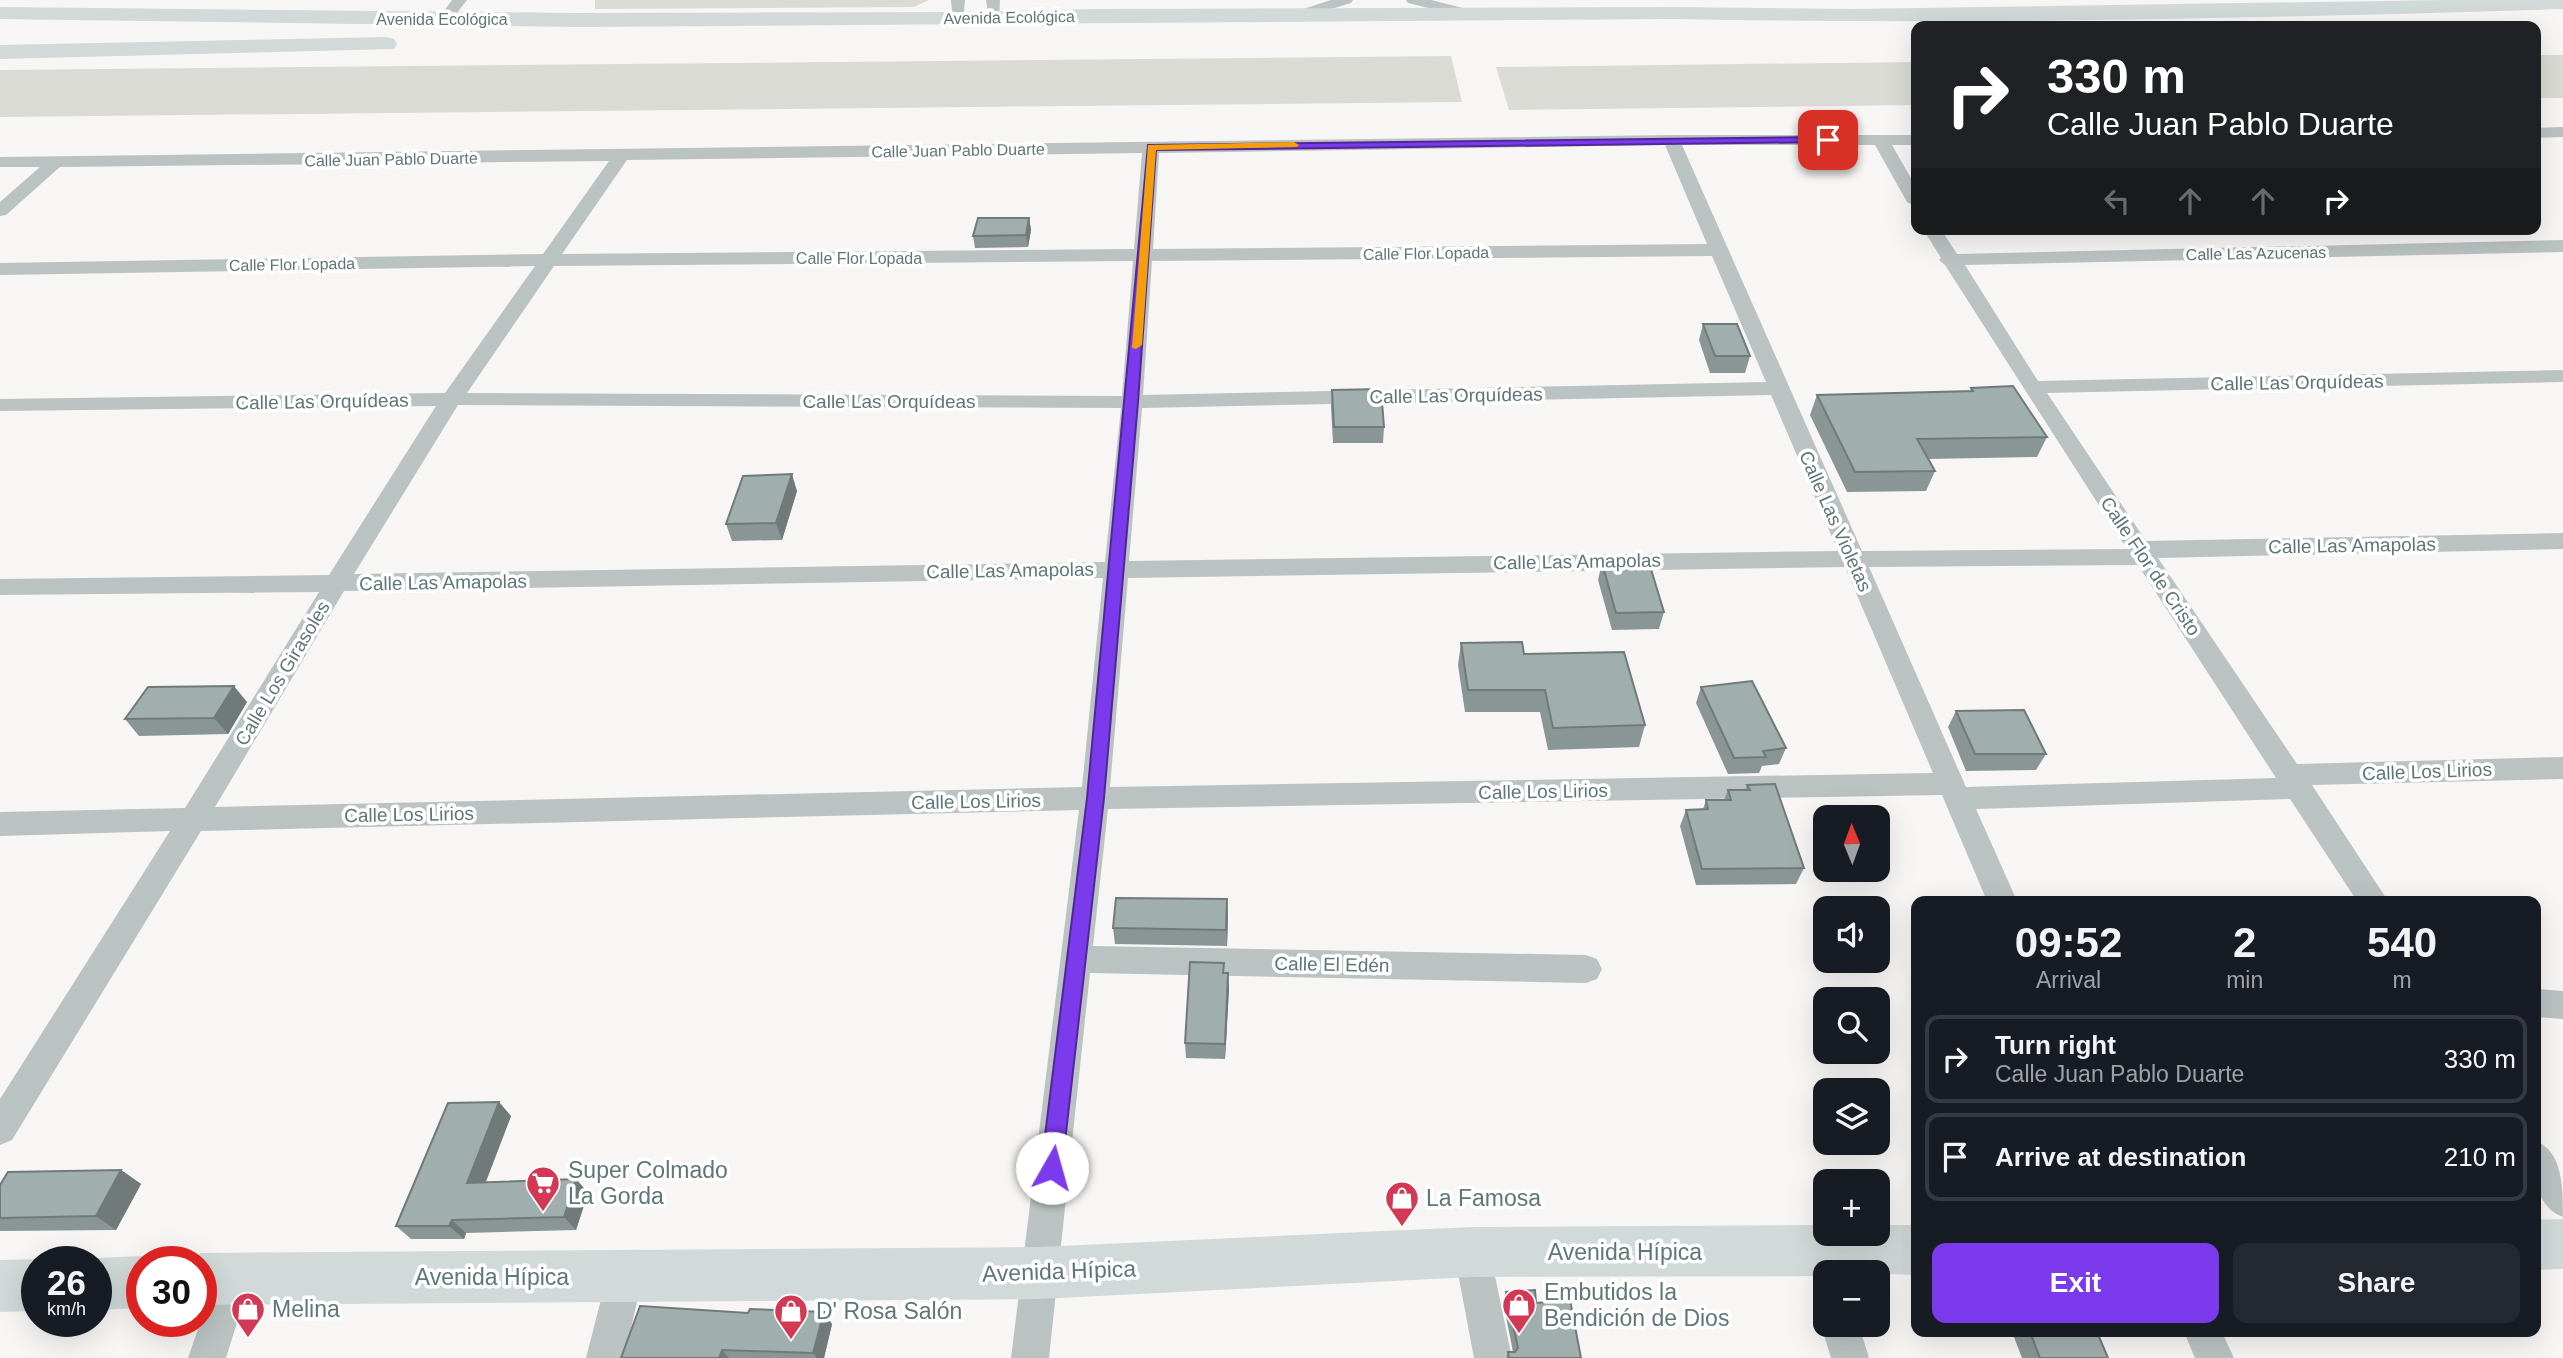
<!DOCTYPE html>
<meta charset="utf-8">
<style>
:root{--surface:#171b24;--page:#242831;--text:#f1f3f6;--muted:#9ea1a6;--line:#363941;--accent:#7c3aed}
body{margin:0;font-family:Arial,sans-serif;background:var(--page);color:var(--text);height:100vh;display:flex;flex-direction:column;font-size:26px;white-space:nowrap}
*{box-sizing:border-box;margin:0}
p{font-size:23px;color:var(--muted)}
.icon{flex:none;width:38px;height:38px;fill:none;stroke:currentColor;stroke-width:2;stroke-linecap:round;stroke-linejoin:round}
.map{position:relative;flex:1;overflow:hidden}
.sheet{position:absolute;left:1911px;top:896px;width:630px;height:441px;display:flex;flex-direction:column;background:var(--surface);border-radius:14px;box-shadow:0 7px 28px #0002}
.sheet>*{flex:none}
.banner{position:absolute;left:1911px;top:21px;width:630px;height:214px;border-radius:14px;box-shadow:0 7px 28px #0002;background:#202124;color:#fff;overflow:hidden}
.needle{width:46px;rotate:359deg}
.controls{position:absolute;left:1813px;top:805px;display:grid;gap:14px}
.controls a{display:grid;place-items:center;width:77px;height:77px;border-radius:14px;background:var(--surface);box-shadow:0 7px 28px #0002;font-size:35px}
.speed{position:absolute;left:21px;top:1246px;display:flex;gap:14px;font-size:35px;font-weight:700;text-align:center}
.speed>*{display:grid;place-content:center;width:91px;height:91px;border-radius:50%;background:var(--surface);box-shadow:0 7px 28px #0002;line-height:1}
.speed small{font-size:18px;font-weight:400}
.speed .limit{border:10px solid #d22;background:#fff;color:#111}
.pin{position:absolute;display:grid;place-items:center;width:60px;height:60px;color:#fff;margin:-30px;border-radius:14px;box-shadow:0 4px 10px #0006}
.me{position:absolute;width:77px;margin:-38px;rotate:7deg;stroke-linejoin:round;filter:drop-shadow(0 0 5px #0008)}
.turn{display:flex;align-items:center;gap:24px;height:147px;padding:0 21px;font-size:32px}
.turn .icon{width:91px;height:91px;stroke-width:2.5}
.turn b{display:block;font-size:49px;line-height:60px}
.lanes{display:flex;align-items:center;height:66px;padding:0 21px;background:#0003;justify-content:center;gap:35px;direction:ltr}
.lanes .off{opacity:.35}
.eta{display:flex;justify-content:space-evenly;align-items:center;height:119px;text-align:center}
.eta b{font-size:42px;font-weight:800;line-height:49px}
.cta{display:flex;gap:14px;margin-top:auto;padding:14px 21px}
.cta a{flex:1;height:80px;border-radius:14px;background:var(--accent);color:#fff;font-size:28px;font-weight:800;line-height:80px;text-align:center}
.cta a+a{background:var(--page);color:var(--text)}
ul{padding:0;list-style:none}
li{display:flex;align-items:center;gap:21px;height:88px;margin:0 14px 10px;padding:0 7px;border:4px solid var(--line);border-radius:14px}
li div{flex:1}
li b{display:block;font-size:26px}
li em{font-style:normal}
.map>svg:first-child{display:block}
.green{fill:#dadbd4}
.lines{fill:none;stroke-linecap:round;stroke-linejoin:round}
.street{fill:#bac2c2;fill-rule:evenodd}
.secondary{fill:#d2d9d9;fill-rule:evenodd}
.primary{fill:#d2d9d9;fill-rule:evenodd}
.wall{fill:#8a9695}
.shaded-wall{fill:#707a79}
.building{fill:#a0aead;stroke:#707a79;stroke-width:2}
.route{fill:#7c3aed;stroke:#51269a;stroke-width:2}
.slow{fill:#f59e0b}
.labels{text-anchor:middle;stroke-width:7;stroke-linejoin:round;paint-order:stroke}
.far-street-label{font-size:16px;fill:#607777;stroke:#fff}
.street-label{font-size:19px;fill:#607777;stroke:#fff}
.near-poi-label{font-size:23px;fill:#607777;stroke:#fff;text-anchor:start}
.near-street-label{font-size:23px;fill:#607777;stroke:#fff}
</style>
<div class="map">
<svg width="2563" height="1358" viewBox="0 0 2563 1358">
<rect width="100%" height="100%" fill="#f7f6f4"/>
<!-- green -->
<path class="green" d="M595 0H929L914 7 595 9Z
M2536 55H2563V98H2536Z
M1451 56 1462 102 0 117V70Z
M1916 62V105L1509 110 1496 67Z"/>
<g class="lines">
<!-- street -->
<path class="street" d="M452 0H467L450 22H440L438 19Z
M951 0H965L963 22H953Z
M986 0H1000L999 21H989Z
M1331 0H1353L1351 3 1299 19 1292 15 1294 12Z
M1406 0H1431L1475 11 1477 14 1470 18 1408 3Z
M2563 127V137L2536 138V128Z
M1671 135H1916V145H1892L1916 187V207L1907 202 1875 145H1682L1862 551 2127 549 1945 265 1939 260 1941 258 1923 229H1941L1957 254 2563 240V252L1965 265 2038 381 2563 370V382L2047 393 2146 541 2563 533V549L2158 558 2297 764 2563 757V779L2312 785 2388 901H2357L2290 799 1976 809 2017 901H1987L1942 795 1108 809 1093 946 1586 955 1597 959 1602 969 1597 979 1586 983 1090 973 1049 1358H1011L1079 810 201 831 12 1140 0 1145V1099L170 831 0 836V812L185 808 319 592 0 595V579L329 575 436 406 0 411V399L445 393 535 266 0 275V263L543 254 609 161 60 167 6 215 0 216V202L40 167H0V157ZM1665 145 1707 244 1153 249 1159 153ZM1142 153 1134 249 562 254 627 160ZM1712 256 1766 382 1143 395 1152 261ZM1133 261 1122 396 467 393 554 266ZM1771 395 1838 551 1129 561 1142 408ZM458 405 1121 408 1105 562 354 574ZM2138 565 2276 778 1966 787 1869 567ZM1845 567 1933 773 1110 787 1128 578ZM1103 578 1082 787 215 807 344 591Z
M2536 989 2563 991V1019L2536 1017Z
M2536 1141C2563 1152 2563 1188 2563 1217 2531 1204 2536 1170 2536 1141Z
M1472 1234 1485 1239 1490 1252 1512 1358H1474L1454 1252 1459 1239Z
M625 1258 638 1263 643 1276 624 1358H586L607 1276 612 1263Z
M233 1260 246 1265 251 1278 226 1358H188L220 1265Z
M1825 1315V1325H1859L1869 1358H1831L1821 1325Z
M2184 1332H2222L2234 1358H2195Z"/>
<!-- secondary -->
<path class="secondary" d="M2563 1219V1269L2536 1270V1220Z
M1825 1225V1234H1878V1225H1916V1275L1825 1272V1276L1472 1277 1039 1299 201 1305V1262H183L201 1253 1039 1247 1472 1227Z
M142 1256 155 1262H142V1308L96 1310V1262H88L96 1258Z
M37 1259 43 1262H37V1311L0 1312V1260Z"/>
<!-- primary -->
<path class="primary" d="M2444 0H2563V9C2267 18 1971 25 1675 19L577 27 0 19V7L577 13 958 12 1097 9 1675 7 1852 9Z
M386 37 394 39 397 44 394 49 0 59V45Z"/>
</g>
<!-- wall -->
<path class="wall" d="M1029 218 1031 230 1028 247 975 248 973 236Z
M1703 324 1750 356 1745 373H1710L1699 340Z
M1971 388 2047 437 2037 457 1928 459 1935 471 1926 491 1847 492 1810 415 1817 395 1970 391Z
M1332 390 1384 427 1383 443H1333L1331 407Z
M797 491 782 540 732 541 726 524Z
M1616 557 1664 612 1659 629 1612 630 1598 580 1602 563H1614Z
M1461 643 1524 654 1645 725 1639 747 1548 750 1540 712H1465L1458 665Z
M1701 687 1786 748 1779 764 1762 766 1759 773 1728 774 1696 703Z
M247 702 228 734 139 736 125 719Z
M1956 711 2046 754 2036 770 1966 771 1948 727Z
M1747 785 1804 868 1796 884 1696 885 1680 826 1686 810 1703 809 1706 800H1724L1728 790H1745Z
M1227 899 1228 915 1227 946 1115 944 1113 928Z
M1225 973H1228L1229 989 1225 1059 1186 1058 1185 1043Z
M511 1116 486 1182 576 1179 588 1193 576 1230 466 1233 464 1239H411L396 1226Z
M121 1170 141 1184 116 1230 0 1231V1185Z
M1506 1292 1536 1303 1581 1358H1506L1508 1352H1513L1503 1301Z
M832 1324 824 1358H621Z
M2012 1332H2097L2108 1358H2022Z"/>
<!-- shaded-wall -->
<path class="shaded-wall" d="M1029 218 1031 230 1028 247 1026 235Z
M792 474 797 491 782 540 776 523Z
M234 686 247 702 228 734 214 718Z
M1227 899 1228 915 1227 946 1226 930Z
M1228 973 1229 989 1225 1059V1044Z
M499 1102 511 1116 480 1196 467 1183Z
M121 1170 141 1184 116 1230 96 1216Z
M576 1179 588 1193 576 1230 564 1217Z
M452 1220 466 1233 464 1239 449 1226Z
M824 1312 832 1324 824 1358H817L813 1353Z
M722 1350 729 1358H719Z"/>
<!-- building -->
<path class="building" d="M978 218H1029L1026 235 973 236Z
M1703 324H1737L1750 356H1715Z
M2013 386 2047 437 1917 439 1935 471 1855 472 1817 395 1973 391 1971 388Z
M1381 389 1384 427H1334L1332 390Z
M792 474 776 523 726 524 743 476Z
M1647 556 1664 612 1616 613 1602 563H1618L1616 557Z
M1522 642 1524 654 1624 652 1645 725 1553 728 1545 690H1468L1461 643Z
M1752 681 1786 748 1763 751 1766 757 1734 758 1701 687Z
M234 686 214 718 125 719 148 687Z
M2024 710 2046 754H1975L1956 711Z
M1775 784 1804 868 1702 869 1686 810 1708 809 1706 800H1731L1728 790H1750L1747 785Z
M1116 898 1227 899 1226 930 1113 928Z
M1190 962 1224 963 1223 973H1228L1225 1044 1185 1043Z
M499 1102 467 1183 576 1179 564 1217 452 1220 449 1226H396L448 1103Z
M121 1170 96 1216 0 1218V1185L8 1172Z
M1535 1290 1536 1303 1570 1300 1581 1358H1509L1508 1352H1515L1518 1348 1506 1292Z
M640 1306 748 1313 750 1309 824 1312 813 1353 722 1350 719 1358H621Z
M2030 1332H2097L2108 1358H2040Z"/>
<!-- route -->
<path class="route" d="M1828 137 1831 138V142L1156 150 1138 402 1104 798 1062 1168 1059 1176 1052 1179 1044 1176 1041 1168 1087 798 1148 145Z"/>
<!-- slow -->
<path class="slow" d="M1294 142 1299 145 1297 147 1156 150 1142 345 1136 349 1132 348 1148 145Z"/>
<!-- icons -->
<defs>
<g id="supermarket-pin" transform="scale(1.75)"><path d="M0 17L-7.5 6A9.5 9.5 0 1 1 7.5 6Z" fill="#d33855" stroke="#fff"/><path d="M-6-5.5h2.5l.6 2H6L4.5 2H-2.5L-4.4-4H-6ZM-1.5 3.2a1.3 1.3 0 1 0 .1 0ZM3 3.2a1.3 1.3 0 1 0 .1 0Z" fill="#fff"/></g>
<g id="shop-pin" transform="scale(1.75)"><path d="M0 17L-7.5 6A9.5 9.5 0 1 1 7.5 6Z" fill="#d33855" stroke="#fff"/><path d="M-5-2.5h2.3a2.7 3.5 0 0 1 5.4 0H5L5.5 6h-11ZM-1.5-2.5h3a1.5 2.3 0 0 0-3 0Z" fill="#fff"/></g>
</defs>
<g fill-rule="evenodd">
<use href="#supermarket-pin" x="543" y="1183"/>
<use href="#shop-pin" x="1402" y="1198"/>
<use href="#shop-pin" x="1519" y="1305"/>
<use href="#shop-pin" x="248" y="1309"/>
<use href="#shop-pin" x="791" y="1311"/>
</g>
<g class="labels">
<!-- far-street labels -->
<g class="far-street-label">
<text transform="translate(1009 17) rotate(-1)" y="6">Avenida Ecológica</text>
<text x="442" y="25">Avenida Ecológica</text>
<text transform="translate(958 150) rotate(-1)" y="6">Calle Juan Pablo Duarte</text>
<text transform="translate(391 159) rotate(-1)" y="6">Calle Juan Pablo Duarte</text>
<text transform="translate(1426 253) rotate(-1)" y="6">Calle Flor Lopada</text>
<text transform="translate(2256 253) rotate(-1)" y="6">Calle Las Azucenas</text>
<text x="859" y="264">Calle Flor Lopada</text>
<text transform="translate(292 264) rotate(-1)" y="6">Calle Flor Lopada</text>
</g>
<!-- street labels -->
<g class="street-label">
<text transform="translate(2297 382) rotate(-1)" y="7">Calle Las Orquídeas</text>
<text transform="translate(1456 395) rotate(-1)" y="7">Calle Las Orquídeas</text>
<text transform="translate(322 401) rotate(-1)" y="7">Calle Las Orquídeas</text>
<text x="889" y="408">Calle Las Orquídeas</text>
<text transform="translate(1836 521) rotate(66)" y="7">Calle Las Violetas</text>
<text transform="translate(2352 545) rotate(-1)" y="7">Calle Las Amapolas</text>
<text transform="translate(1577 561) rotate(-1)" y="7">Calle Las Amapolas</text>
<text transform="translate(2151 566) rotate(56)" y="7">Calle Flor de Cristo</text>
<text transform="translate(1010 570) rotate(-1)" y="7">Calle Las Amapolas</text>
<text transform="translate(443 582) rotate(-1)" y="7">Calle Las Amapolas</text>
<text transform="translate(282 673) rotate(-59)" y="7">Calle Los Girasoles</text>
<text transform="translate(2427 771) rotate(-2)" y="7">Calle Los Lirios</text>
<text transform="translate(1543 791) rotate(-1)" y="7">Calle Los Lirios</text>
<text transform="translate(976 801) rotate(-1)" y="7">Calle Los Lirios</text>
<text transform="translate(409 814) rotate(-1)" y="7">Calle Los Lirios</text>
<text transform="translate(1332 964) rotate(1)" y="7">Calle El Edén</text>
</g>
<!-- near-poi labels -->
<g class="near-poi-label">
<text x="568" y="1178">Super Colmado<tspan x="568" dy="26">La Gorda</tspan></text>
<text x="1426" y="1206">La Famosa</text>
<text x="1544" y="1300">Embutidos la<tspan x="1544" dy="26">Bendición de Dios</tspan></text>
<text x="272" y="1317">Melina</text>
<text x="816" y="1319">D' Rosa Salón</text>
</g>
<!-- near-street labels -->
<g class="near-street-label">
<text x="1625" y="1260">Avenida Hípica</text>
<text transform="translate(1059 1271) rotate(-2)" y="8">Avenida Hípica</text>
<text x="492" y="1285">Avenida Hípica</text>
</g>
</g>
</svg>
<div class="controls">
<a><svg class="needle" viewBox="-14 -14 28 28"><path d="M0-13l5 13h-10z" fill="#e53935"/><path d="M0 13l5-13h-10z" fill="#9ea1a6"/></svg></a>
<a><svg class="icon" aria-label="sound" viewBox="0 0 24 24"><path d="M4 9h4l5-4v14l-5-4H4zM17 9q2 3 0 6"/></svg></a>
<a><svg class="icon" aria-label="search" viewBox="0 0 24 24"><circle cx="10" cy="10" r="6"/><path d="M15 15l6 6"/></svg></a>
<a><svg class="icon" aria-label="layers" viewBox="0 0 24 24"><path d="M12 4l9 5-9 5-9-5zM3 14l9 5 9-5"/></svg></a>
<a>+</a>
<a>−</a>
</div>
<div class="speed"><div>26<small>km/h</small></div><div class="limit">30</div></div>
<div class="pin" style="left:1828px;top:140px;background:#d93025"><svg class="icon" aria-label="arrive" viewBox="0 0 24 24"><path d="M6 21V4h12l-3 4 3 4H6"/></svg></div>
<svg class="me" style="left:1052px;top:1168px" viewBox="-20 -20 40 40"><circle r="19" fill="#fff"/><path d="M0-13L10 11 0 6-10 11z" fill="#7c3aed"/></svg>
<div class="banner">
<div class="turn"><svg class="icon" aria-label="right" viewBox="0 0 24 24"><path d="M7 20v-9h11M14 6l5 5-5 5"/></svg><div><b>330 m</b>Calle Juan Pablo Duarte</div></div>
<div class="lanes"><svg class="icon off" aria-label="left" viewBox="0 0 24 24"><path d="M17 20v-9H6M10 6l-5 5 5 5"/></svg><svg class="icon off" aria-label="ahead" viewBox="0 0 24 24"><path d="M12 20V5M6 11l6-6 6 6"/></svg><svg class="icon off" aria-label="ahead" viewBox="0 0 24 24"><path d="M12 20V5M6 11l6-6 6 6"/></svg><svg class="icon" aria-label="right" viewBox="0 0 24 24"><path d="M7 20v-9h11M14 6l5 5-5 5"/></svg></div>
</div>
<section class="sheet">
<div class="eta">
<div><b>09:52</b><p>Arrival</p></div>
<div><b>2</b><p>min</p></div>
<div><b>540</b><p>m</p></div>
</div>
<ul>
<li><svg class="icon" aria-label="right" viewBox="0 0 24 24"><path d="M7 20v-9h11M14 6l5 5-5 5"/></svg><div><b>Turn right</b><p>Calle Juan Pablo Duarte</p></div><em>330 m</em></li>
<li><svg class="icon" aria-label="arrive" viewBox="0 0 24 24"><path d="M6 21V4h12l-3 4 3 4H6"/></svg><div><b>Arrive at destination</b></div><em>210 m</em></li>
</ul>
<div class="cta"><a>Exit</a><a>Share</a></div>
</section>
</div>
